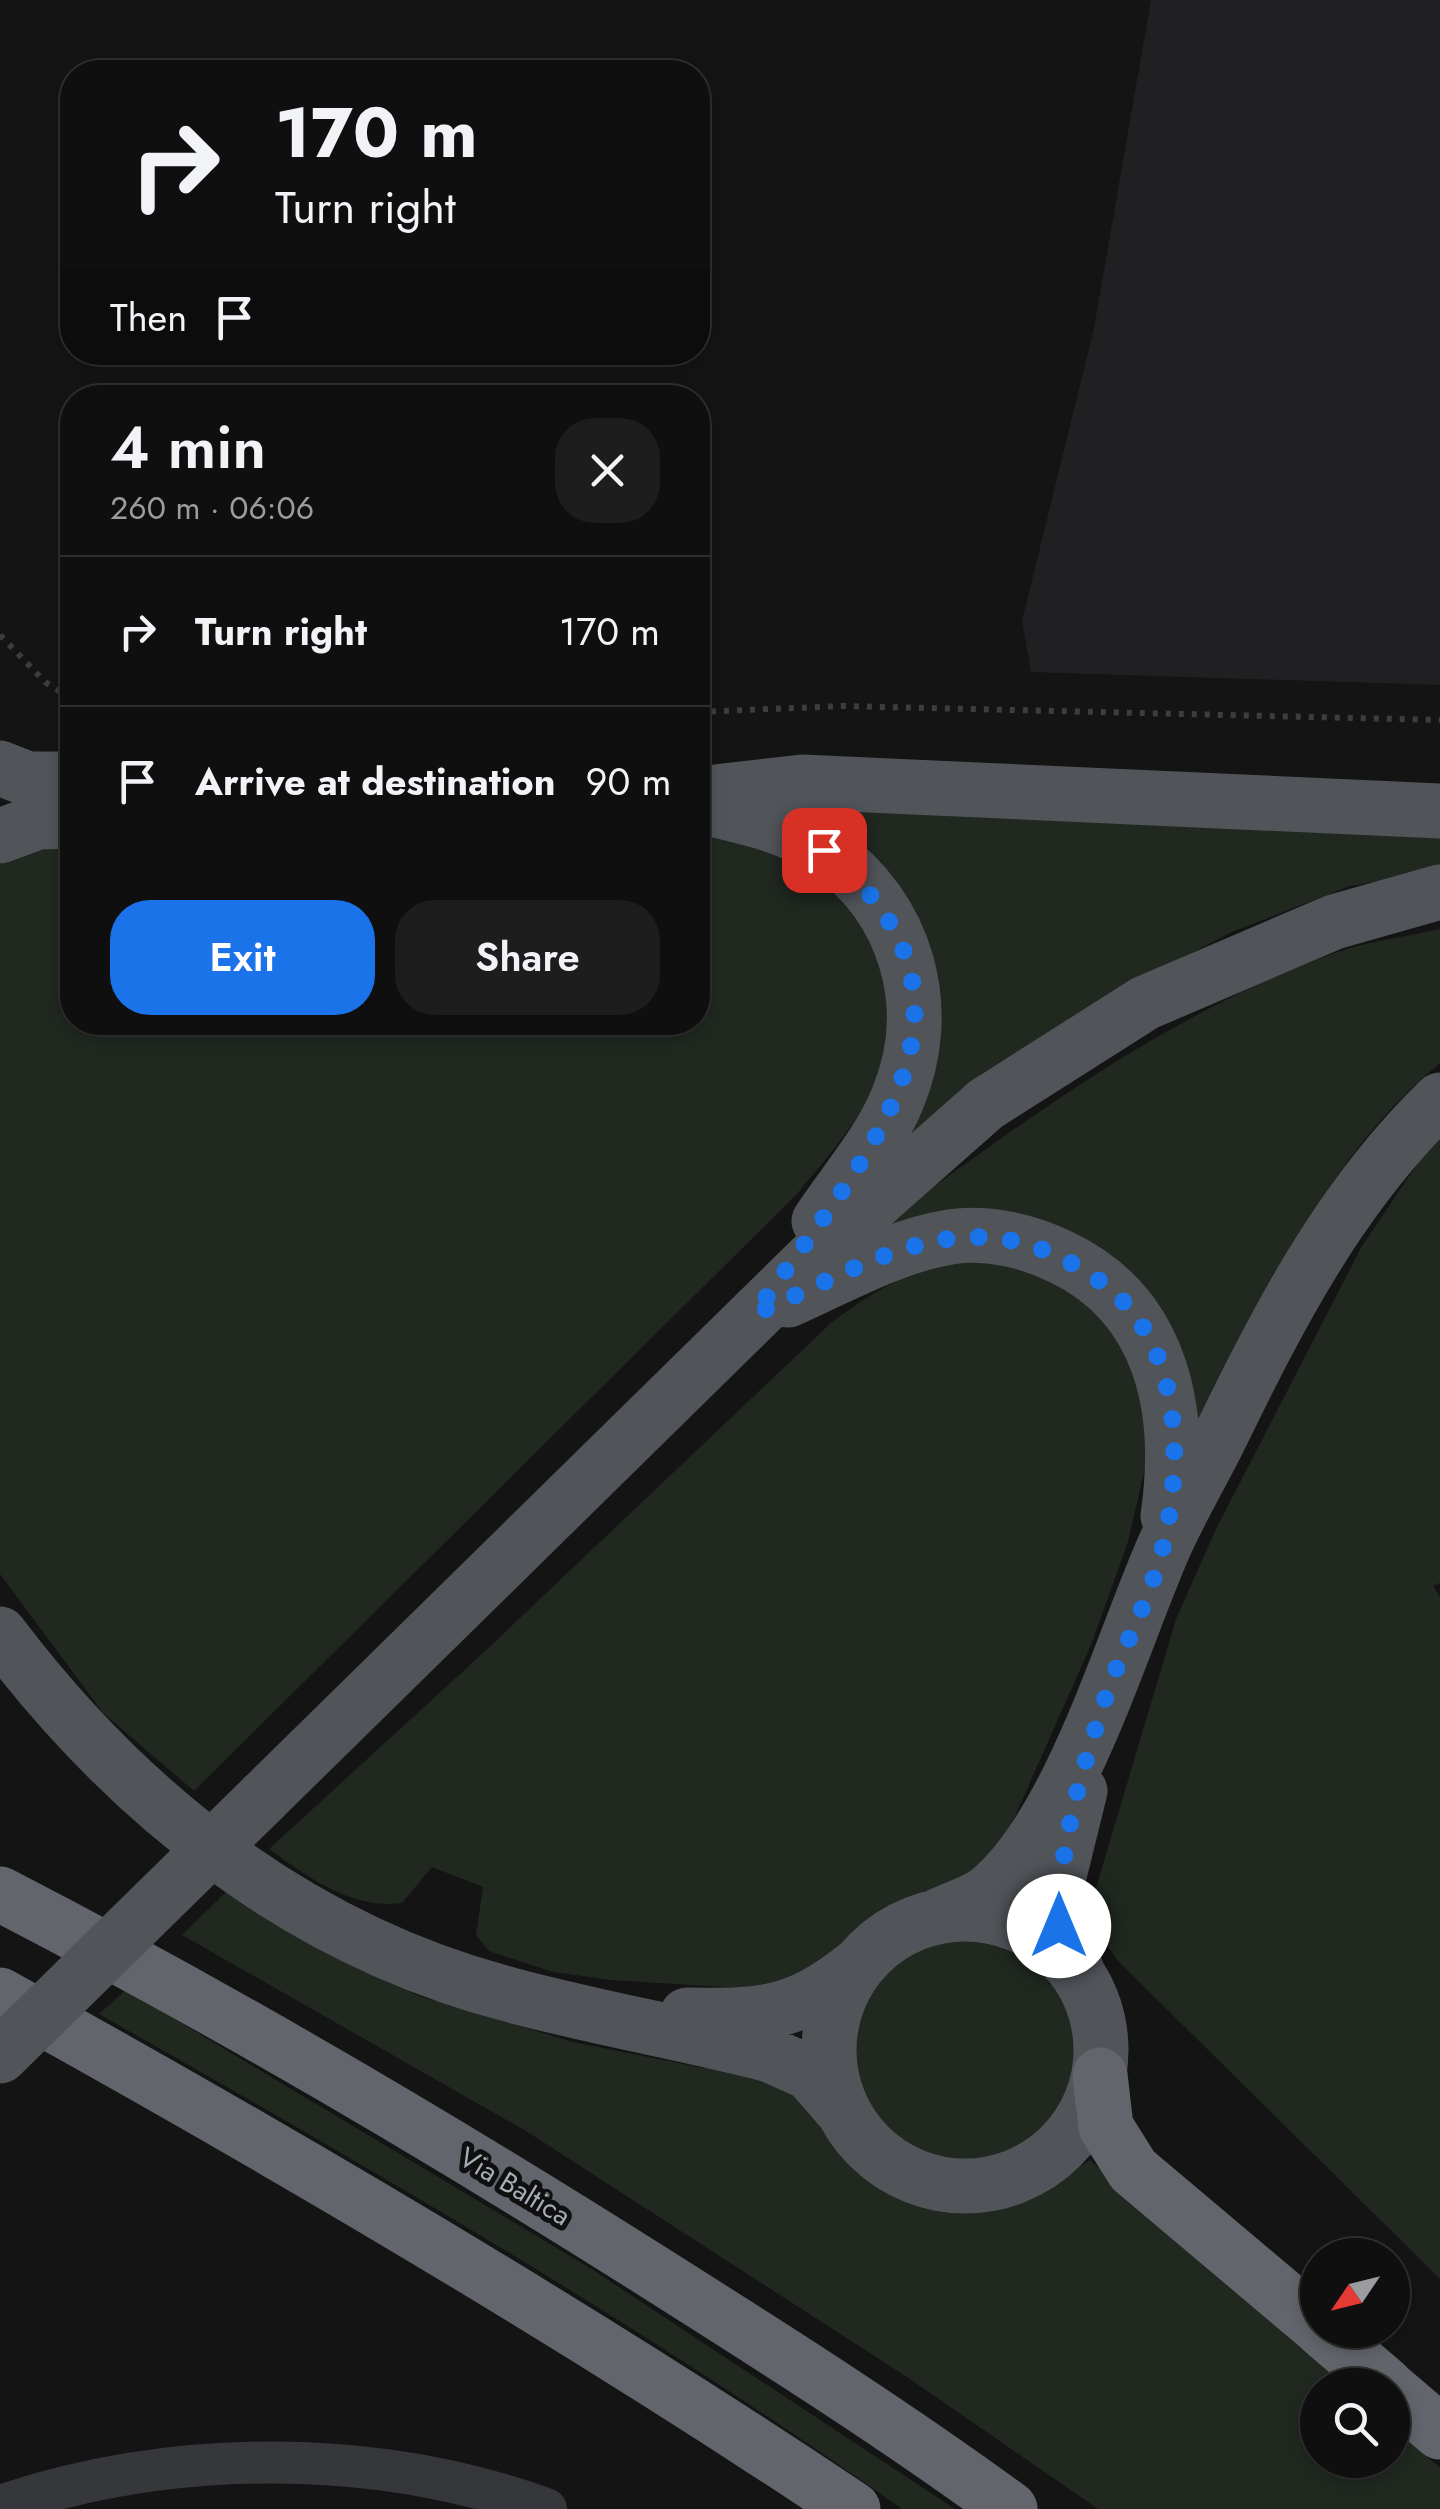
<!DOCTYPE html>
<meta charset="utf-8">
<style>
:root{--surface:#0f0f10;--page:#1d1d1e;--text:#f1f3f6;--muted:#9b9c9f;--line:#2f2f30;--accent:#1a73e8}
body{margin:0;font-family:Jost,sans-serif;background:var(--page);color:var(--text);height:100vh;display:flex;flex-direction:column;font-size:38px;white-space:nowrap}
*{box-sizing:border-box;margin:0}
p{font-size:32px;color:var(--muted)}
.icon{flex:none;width:55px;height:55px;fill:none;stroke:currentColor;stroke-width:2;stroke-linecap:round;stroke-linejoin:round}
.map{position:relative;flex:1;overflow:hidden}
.panel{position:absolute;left:60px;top:385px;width:650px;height:650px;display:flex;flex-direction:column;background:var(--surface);border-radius:40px;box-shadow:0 5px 15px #0003,0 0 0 2px var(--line)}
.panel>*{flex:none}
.hud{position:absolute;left:60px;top:60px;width:650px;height:305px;border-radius:40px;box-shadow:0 5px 15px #0003,0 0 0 2px var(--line);background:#0f0f10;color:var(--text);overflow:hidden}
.needle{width:65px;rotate:235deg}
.controls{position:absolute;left:1300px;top:2238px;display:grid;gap:20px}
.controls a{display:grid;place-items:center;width:110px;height:110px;border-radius:50%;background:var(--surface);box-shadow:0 5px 15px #0003,0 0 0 2px var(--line);font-size:50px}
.pin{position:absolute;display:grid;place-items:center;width:85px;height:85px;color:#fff;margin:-42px;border-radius:20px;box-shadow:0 5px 15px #0006}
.me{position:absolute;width:110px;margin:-55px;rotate:0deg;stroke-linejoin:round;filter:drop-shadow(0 0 8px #0008)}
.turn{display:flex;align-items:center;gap:35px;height:210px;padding:0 50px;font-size:45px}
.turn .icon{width:130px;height:130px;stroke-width:2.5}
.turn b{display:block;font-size:70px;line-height:85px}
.then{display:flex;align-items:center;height:95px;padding:0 50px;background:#0003;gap:20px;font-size:38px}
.round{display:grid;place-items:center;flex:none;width:105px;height:105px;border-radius:40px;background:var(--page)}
.headline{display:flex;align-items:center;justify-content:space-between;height:170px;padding:0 50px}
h1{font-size:60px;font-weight:600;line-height:75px}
.cta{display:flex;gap:20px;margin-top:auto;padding:20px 50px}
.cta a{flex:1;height:115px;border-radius:40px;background:var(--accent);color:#fff;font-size:40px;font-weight:600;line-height:115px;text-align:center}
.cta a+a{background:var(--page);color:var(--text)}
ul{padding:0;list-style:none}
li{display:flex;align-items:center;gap:30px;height:150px;padding:0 50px;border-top:2px solid var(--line)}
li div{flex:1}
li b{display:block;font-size:38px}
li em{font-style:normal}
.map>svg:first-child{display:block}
.built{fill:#202022}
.green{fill:#202820}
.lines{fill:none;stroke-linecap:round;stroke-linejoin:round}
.path{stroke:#3b3e41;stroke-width:6;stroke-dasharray:5 8;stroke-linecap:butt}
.minor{stroke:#35373a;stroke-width:42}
.primary{stroke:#515459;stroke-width:55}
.motorway{stroke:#62656b;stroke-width:55}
.primary-bridge{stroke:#515459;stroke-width:55}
.route{stroke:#1a73e8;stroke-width:18;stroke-dasharray:0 32.4}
.labels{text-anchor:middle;stroke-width:10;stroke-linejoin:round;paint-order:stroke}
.street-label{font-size:28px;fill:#a7adb5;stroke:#0f0f10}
</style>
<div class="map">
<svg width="1440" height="2509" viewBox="0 0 1440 2509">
<rect width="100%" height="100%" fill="#141415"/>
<!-- built -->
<path class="built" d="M1151 0H1440V685L1031 672 1022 621 1094 328Z"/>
<!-- green -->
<path class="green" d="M783 806 1440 838V871L1350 886 1232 932 1118 991 981 1074 894 1153 932 976Z
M698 834C734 842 774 848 806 868 877 913 911 1012 873 1089 854 1128 824 1161 797 1194L194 1791 103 1713 0 1574V864L72 839V1022H698Z
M1440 929V1063C1313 1168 1257 1318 1192 1464L1161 1315 1134 1276 1096 1247 887 1234 884 1223C1027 1119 1168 1013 1335 953 1368 941 1406 937 1440 929Z
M1440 1138V1583L1433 1586 1440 1597V2279L1118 1961 1095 1928 1093 1898 1176 1619 1216 1529 1362 1246 1424 1154Z
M949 1259 1030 1267 1099 1305 1140 1370 1148 1456 1127 1545 1091 1645 1008 1832 991 1859 948 1889 889 1908 842 1949 772 1990 611 1980 553 1972 489 1951 476 1935 483 1887 432 1867 402 1903C352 1910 308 1877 269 1849L483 1653 831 1323C867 1295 906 1273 949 1259Z
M226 1892 306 1941 419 1996 573 2042 703 2068 737 2067 816 2106 839 2144 867 2172 934 2208 1007 2206 1034 2195 1090 2160 1346 2385H1318V2460H1392L1393 2426 1440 2468V2509H1098L907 2377 526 2131 182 1935Z
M852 2047a113 113 0 1 1 226 0a113 113 0 1 1-226 0Z
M126 1990 590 2268 955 2509H902C646 2327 372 2169 99 2014Z"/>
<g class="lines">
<!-- path -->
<path class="path" d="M0 635 45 682 72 699
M698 712 842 706 1440 720"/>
<!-- minor -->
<path class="minor" d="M0 2506C173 2448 374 2447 546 2509"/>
<!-- primary -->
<path class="primary" d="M0 768 28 779H72
M698 794 802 782 1440 811
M698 806C741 816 789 825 826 851 907 908 936 1008 897 1100 879 1143 845 1182 819 1221
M0 836 38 822 72 821
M788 1300C840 1277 894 1246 950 1237 987 1231 1028 1241 1061 1257 1164 1306 1183 1413 1168 1516
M0 1634C130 1806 300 1940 511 1995 597 2018 684 2033 770 2055L810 2073 843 2111
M264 1797 823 1248 986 1104 1145 1003 1334 922 1440 892
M829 2050a136 136 0 1 1 272 0a136 136 0 1 1-272 0Z
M940 1915C955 1908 975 1902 988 1892 1069 1826 1121 1645 1163 1549 1179 1512 1200 1477 1218 1441 1279 1316 1339 1198 1440 1100
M1077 1971 1059 1925 1058 1880 1080 1791
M687 2015C764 2016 796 2015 857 1966"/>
<!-- motorway -->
<path class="motorway" d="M0 1894C227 2011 447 2141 663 2278 780 2352 898 2427 1010 2509
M0 1995C291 2156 576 2324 853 2509
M1100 2075 1106 2127 1133 2170 1318 2326
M1322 2330 1386 2385
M1392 2391 1440 2432"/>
<!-- primary-bridge -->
<path class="primary-bridge" d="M0 2056 264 1797"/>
</g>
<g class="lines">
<!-- route -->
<path class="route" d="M824 850C1017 1006 857 1164 755 1314 879 1259 974 1190 1101 1282 1182 1340 1184 1459 1163 1547 1151 1598 1123 1646 1106 1696 1082 1769 1058 1848 1059 1926"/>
</g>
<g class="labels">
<!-- street labels -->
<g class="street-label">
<text transform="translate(515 2186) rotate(31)" y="10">Via Baltica</text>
</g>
</g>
</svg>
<div class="controls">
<a><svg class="needle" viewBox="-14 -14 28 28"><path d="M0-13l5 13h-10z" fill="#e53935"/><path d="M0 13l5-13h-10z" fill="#9b9c9f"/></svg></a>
<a><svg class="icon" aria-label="search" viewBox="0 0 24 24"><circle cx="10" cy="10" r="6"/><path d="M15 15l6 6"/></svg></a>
</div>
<div class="pin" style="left:824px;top:850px;background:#d93025"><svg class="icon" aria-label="arrive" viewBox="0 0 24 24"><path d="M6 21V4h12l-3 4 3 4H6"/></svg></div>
<svg class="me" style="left:1059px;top:1926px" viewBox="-20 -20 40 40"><circle r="19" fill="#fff"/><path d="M0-13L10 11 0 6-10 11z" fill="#1a73e8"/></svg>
<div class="hud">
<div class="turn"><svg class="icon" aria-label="right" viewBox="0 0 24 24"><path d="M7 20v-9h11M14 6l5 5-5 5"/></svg><div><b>170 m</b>Turn right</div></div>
<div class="then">Then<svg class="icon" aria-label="arrive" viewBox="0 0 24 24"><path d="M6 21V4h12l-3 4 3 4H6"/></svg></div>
</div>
<section class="panel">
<div class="headline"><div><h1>4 min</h1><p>260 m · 06:06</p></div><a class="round"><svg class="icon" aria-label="close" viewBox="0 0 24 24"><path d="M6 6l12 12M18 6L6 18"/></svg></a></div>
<ul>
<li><svg class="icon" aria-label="right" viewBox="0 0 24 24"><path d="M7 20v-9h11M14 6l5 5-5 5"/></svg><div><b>Turn right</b></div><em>170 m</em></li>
<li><svg class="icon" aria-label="arrive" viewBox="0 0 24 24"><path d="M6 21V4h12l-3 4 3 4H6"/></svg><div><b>Arrive at destination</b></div><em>90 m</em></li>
</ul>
<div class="cta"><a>Exit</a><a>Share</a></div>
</section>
</div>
